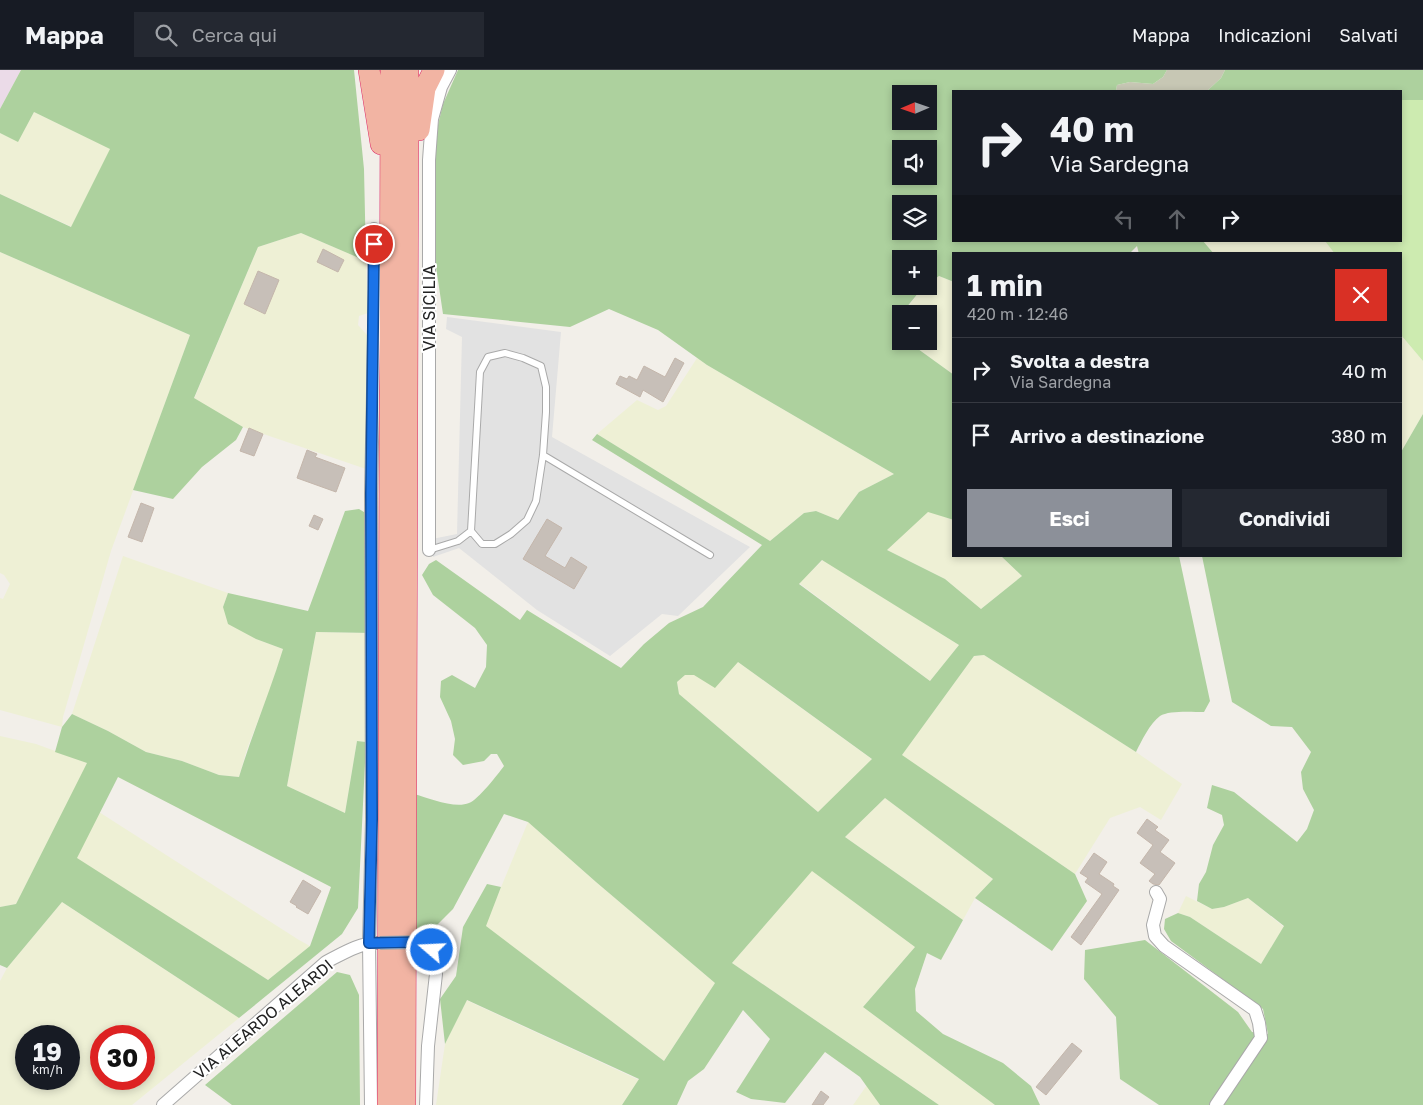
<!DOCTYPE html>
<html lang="it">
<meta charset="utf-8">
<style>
:root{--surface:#171b24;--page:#242831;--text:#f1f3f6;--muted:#9ea1a6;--line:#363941;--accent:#8c9099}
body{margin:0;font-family:"Golos Text",sans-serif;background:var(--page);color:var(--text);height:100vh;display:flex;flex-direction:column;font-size:19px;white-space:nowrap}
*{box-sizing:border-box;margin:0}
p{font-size:16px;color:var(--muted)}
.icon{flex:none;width:28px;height:28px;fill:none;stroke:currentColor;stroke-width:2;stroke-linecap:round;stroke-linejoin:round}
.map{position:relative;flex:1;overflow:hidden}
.side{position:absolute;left:952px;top:182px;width:450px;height:305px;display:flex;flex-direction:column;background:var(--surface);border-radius:0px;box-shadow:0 2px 8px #0003}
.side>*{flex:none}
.hud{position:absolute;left:952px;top:20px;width:450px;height:152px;border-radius:0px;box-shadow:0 2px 8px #0003;background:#171b24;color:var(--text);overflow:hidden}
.needle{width:32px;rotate:268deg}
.controls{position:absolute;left:892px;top:15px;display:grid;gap:10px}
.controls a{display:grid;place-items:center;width:45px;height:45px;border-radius:0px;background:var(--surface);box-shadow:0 2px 8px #0003;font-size:25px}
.speed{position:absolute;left:15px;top:955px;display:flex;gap:10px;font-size:25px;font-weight:700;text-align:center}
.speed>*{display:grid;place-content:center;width:65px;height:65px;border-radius:50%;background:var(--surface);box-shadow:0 2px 8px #0003;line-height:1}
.speed small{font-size:12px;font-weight:400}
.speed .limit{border:8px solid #d22;background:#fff;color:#111}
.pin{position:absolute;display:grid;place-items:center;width:42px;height:42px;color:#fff;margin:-21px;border:2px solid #fff;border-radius:50%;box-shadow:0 1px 5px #0007}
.me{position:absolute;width:55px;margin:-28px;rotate:289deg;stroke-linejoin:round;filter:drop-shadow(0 0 4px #0008)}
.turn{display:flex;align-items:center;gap:18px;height:105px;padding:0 15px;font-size:22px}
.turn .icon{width:65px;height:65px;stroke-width:2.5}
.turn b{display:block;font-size:35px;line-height:42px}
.lanes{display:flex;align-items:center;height:48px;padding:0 15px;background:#0003;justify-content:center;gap:25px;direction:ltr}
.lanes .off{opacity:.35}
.round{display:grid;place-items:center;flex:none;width:52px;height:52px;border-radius:0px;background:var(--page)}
.headline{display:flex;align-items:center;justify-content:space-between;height:85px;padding:0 15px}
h1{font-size:30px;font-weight:700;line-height:38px}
.primary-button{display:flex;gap:10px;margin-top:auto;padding:10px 15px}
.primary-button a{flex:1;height:58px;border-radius:0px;background:var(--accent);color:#fff;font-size:20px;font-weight:700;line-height:58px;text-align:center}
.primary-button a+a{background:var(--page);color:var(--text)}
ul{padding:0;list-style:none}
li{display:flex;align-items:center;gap:15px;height:65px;padding:0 15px;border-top:1px solid var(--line)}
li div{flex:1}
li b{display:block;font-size:19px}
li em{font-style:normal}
header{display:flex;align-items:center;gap:30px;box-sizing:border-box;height:70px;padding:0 25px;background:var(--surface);border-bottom:1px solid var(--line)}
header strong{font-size:24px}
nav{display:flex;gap:28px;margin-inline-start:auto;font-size:18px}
.search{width:350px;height:45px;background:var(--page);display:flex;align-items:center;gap:12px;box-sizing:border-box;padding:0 18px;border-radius:0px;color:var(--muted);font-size:19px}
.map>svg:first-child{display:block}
.industrial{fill:#ebdbe8}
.construction{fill:#c7c7b4}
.farmland{fill:#eef0d5;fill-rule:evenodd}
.grass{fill:#cdebb0}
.forest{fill:#add19e;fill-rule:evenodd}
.parking{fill:#e2e2e2}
.building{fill:#c7bfb8;stroke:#c4b6ab}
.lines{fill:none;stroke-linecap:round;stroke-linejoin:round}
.service-casing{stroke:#a9a9a9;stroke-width:8}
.minor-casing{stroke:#a9a9a9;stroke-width:14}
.trunk-casing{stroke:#dc2a67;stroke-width:22}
.service{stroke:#fff;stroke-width:6}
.minor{stroke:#fff;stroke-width:12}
.trunk{stroke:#f2b4a3;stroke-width:21}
.minor-bridge-casing{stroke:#a9a9a9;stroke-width:14;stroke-linecap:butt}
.minor-bridge{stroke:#fff;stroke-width:12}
.route-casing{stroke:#114b97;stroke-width:12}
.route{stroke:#1a73e8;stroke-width:9}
.labels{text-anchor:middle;stroke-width:4;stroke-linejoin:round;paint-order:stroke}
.street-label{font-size:16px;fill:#222;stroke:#fff}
</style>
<header>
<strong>Mappa</strong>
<div class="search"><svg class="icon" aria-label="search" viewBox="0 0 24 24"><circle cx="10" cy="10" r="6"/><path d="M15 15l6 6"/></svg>Cerca qui</div>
<nav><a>Mappa</a><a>Indicazioni</a><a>Salvati</a></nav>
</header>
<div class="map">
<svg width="1423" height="1035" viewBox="0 0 1423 1035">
<rect width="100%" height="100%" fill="#f2efe9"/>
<!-- industrial -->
<path class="industrial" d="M0 0H21L0 39Z"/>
<!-- construction -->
<path class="construction" d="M1167 0H1225L1221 8 1207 21H1116L1117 15 1130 12 1153 14 1163 7Z"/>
<!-- farmland -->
<path class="farmland" d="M34 42 111 79 72 157 0 124V63L18 71Z
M301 163 366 191 368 243 359 246 358 255 367 265 366 399 243 357 194 329 258 177Z
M1203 171H1325L1335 184H1214Z
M0 182 190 265 111 481 63 647 62 657 0 640V528L3 529 10 514 4 505 0 503Z
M939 206 954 212V305L907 271H929V244H902L924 216H929V213Z
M1401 265 1423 291V344L1401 382Z
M697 288 707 295 894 404 859 422 838 450 816 441 804 443 770 471 597 364 637 330 658 340 666 336Z
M928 441 954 450V486H1001L1022 506 981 539 945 509 887 480Z
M123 486 228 523 223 537 256 569 283 579 272 615 247 679 239 707 219 705 182 691 146 682 108 661 72 644Z
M823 490 959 575 930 611 799 513Z
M316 562 366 563V672L357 671 345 743 287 716Z
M984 585 1136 682 1182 714 1161 750 1140 737 1110 748 1075 804 901 686 974 586Z
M738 592 873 690 818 742 679 624 677 612 685 605H694Z
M0 666 36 674 88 693 16 834 0 837Z
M885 728 993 809 975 828 963 850 845 767Z
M99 742 299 870 310 876 268 910 76 788Z
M528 752 596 812 715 913 664 991 485 856Z
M812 800 915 877 863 937 995 1035H939L732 893Z
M1186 826 1212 839 1224 837 1248 828 1284 857 1261 894 1190 847 1178 843Z
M62 832 239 948 132 1035H0V911L7 898ZM26 966H69V1009H26ZM101 966H144V1009H101Z
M466 930 639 1010 622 1035H436L445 974Z
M867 1015 880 1035H853Z"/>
<!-- grass -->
<path class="grass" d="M1401 30H1423V291L1401 265V184H1335L1325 171H1401Z"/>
<!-- forest -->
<path class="forest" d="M21 0H354L364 99 366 191 301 163 258 177 194 328 243 357 236 370 202 397 173 429 133 420 190 265 0 182V124L71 157 110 79 34 42 18 72 0 63V39Z
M458 0H1167L1163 7 1153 14 1130 12 1117 15 1116 21H954V171H1203L1214 184H1139L1137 176 1129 184H954V212L939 206 929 213V189H901V216H924L901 244 895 263 901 267V271H907L954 305V450L928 442 887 480 945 509 981 539 1022 506 1001 486H1179L1210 631 1204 642C1193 642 1169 640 1160 646 1150 653 1141 672 1136 682L984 585 974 586 902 685 1075 804 1087 831 1052 881 975 828 993 809 885 728 845 767 963 850 941 890 927 883 915 919 916 941 943 964 1003 993 1031 1016 1040 1035H995L863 937 915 877 812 801 732 893 939 1035H880L860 1007 825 982 785 1033 751 1029 736 1022 770 969 743 940 704 999 688 1011 677 1035H622L639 1009 467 930 445 974 440 929 456 906 463 857 487 814 501 817 486 856 664 991 715 913 596 812 528 752 504 744 453 839 436 856 416 860 414 724C428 728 455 739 469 733 478 730 498 704 504 696L497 684H491L484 691 463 695 453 685 455 669 451 651 440 627 441 611 452 605 475 618 486 597 487 575 475 558 433 525 422 505 429 494 436 490 520 550 527 540 621 598 644 574 669 553 703 537 762 475 592 370 597 364 770 471 804 443 816 441 838 450 859 422 894 404 707 295 658 260 609 239 570 257 443 244 435 190 436 78 438 55 443 34ZM901 24H929V51H901ZM901 79H929V106H901ZM901 134H929V161H901ZM822 490 959 575 930 611 799 514ZM738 592 872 689 818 742 679 624 677 612 685 605H694L715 618Z
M1225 0H1423V30H1401V21H1207L1221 8Z
M1423 344V1035H1159L1120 1009 1116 947 1084 909 1085 880 1145 870 1238 942 1252 962 1268 964 1263 939 1171 871 1164 859 1165 849 1178 843 1190 847 1261 894 1284 856 1248 828 1224 837 1212 839 1197 831 1199 814 1206 802 1213 775 1224 755 1222 745 1207 738 1212 715 1234 722 1297 772 1307 759 1314 740 1303 719 1301 702 1311 682 1292 657 1271 656 1232 632 1202 486H1401V382Z
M359 439 372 447V563L316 562 287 716 345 743 357 671 366 672 358 838 342 864 239 948 62 832 7 898 0 895V837L16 834 87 693 55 682 62 657 72 644 108 661 146 682 182 691 219 705 239 707C252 664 270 622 283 579L256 569 228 554 223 537 228 523 308 541 345 441ZM118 707 331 817 310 876 268 910 77 788Z
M337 902 350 905 359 925 360 1035H232L205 1015Z"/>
<!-- parking -->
<path class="parking" d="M447 247 561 262 552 367 750 477 678 546 662 544 610 586 537 540 459 478 433 487 432 469 457 464 462 267 446 259Z"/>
<!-- building -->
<path class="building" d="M323 179 344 190 338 202 317 192Z
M258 201 279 210 265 244 244 234Z
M675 288 684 293 663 332 643 320 640 327 616 314 620 306 627 309 629 306 637 310 644 296 665 307Z
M249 358 263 364 254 386 240 381Z
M307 380 317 384 315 387 345 398 336 422 297 408Z
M141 433 154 438 142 472 128 467Z
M314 445 323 449 318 460 309 456Z
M547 449 562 458 545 486 565 498 571 487 587 497 574 519 523 489Z
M1147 749 1158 757 1155 760 1169 770 1160 782 1175 793 1159 815 1153 814 1149 811 1155 804 1140 793 1153 775 1137 763Z
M1094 783 1107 792 1099 804 1114 814 1113 816 1119 820 1081 875 1071 867 1102 824 1085 812 1088 808 1080 803Z
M303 810 321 821 308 844 296 837 297 836 290 832Z
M1072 973 1082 981 1046 1025 1036 1017Z
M821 1021 829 1027 823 1035H812Z"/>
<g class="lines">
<!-- service casing -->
<g class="service-casing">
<path id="service" d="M505 283 523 288 541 296 546 317V342L543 385 536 431 527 450 511 464 495 474H482L471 461 480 302 488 287Z
M543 385 710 485
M429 480 458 471 471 461"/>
</g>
<!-- minor casing -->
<g class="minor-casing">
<path id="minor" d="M429 480V90L432 49 441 17 450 0
M1156 822 1160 829 1153 855 1155 866 1164 876 1255 940 1259 953 1261 968 1216 1035
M420 872 431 880 435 892 436 904 428 976 426 1035
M163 1035 326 892C342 884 359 873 377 873
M371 1035 369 873 372 749 371 424 375 219 374 159"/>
</g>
<!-- trunk casing -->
<g class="trunk-casing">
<path id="trunk" d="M369 0 381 74
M419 60 425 18 434 0
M388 1035 391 0
M405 1035 408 0"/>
</g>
<!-- service -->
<use href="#service" class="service"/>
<!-- minor -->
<use href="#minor" class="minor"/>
<!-- trunk -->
<use href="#trunk" class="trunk"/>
<!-- minor-bridge casing -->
<g class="minor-bridge-casing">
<path id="minor-bridge" d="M380 873 420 872"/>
</g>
<!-- minor-bridge -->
<use href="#minor-bridge" class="minor-bridge"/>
</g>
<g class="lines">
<!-- route casing -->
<g class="route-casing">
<path id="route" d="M374 174 371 424 372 749 369 873 420 872 432 880"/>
</g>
<!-- route -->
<use href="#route" class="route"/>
</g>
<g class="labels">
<!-- street labels -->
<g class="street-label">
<text transform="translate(429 238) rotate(-90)" y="6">VIA SICILIA</text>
<text transform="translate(263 949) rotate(-40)" y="6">VIA ALEARDO ALEARDI</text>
</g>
</g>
</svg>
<div class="controls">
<a><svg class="needle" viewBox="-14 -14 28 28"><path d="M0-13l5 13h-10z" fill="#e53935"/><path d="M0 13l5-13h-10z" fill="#9ea1a6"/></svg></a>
<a><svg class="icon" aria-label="sound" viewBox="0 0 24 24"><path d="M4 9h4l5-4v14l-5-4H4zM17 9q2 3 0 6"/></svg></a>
<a><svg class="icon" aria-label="layers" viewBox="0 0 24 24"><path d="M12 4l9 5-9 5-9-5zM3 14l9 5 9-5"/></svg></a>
<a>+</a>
<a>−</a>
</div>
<div class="speed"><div>19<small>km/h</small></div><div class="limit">30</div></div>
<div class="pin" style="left:374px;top:174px;background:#d93025"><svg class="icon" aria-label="arrive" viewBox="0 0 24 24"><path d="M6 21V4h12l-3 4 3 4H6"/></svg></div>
<svg class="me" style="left:432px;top:880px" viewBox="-20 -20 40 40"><circle r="17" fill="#1a73e8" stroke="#fff" stroke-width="3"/><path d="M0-11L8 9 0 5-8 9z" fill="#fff"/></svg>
<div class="hud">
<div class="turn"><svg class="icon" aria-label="right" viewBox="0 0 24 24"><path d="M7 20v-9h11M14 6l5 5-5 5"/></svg><div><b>40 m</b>Via Sardegna</div></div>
<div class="lanes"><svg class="icon off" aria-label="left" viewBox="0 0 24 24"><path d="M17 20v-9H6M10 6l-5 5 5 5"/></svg><svg class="icon off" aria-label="ahead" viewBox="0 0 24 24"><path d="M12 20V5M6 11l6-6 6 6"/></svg><svg class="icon" aria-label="right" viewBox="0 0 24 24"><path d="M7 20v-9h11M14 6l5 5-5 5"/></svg></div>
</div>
<section class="side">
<div class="headline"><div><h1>1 min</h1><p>420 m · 12:46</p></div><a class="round" style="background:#d93025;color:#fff"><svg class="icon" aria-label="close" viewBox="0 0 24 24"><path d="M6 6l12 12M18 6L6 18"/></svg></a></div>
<ul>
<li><svg class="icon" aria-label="right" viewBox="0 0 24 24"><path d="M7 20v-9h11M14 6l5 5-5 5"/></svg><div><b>Svolta a destra</b><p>Via Sardegna</p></div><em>40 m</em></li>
<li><svg class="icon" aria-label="arrive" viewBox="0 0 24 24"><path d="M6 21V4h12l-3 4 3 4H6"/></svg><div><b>Arrivo a destinazione</b></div><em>380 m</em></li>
</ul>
<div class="primary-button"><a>Esci</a><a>Condividi</a></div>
</section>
</div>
